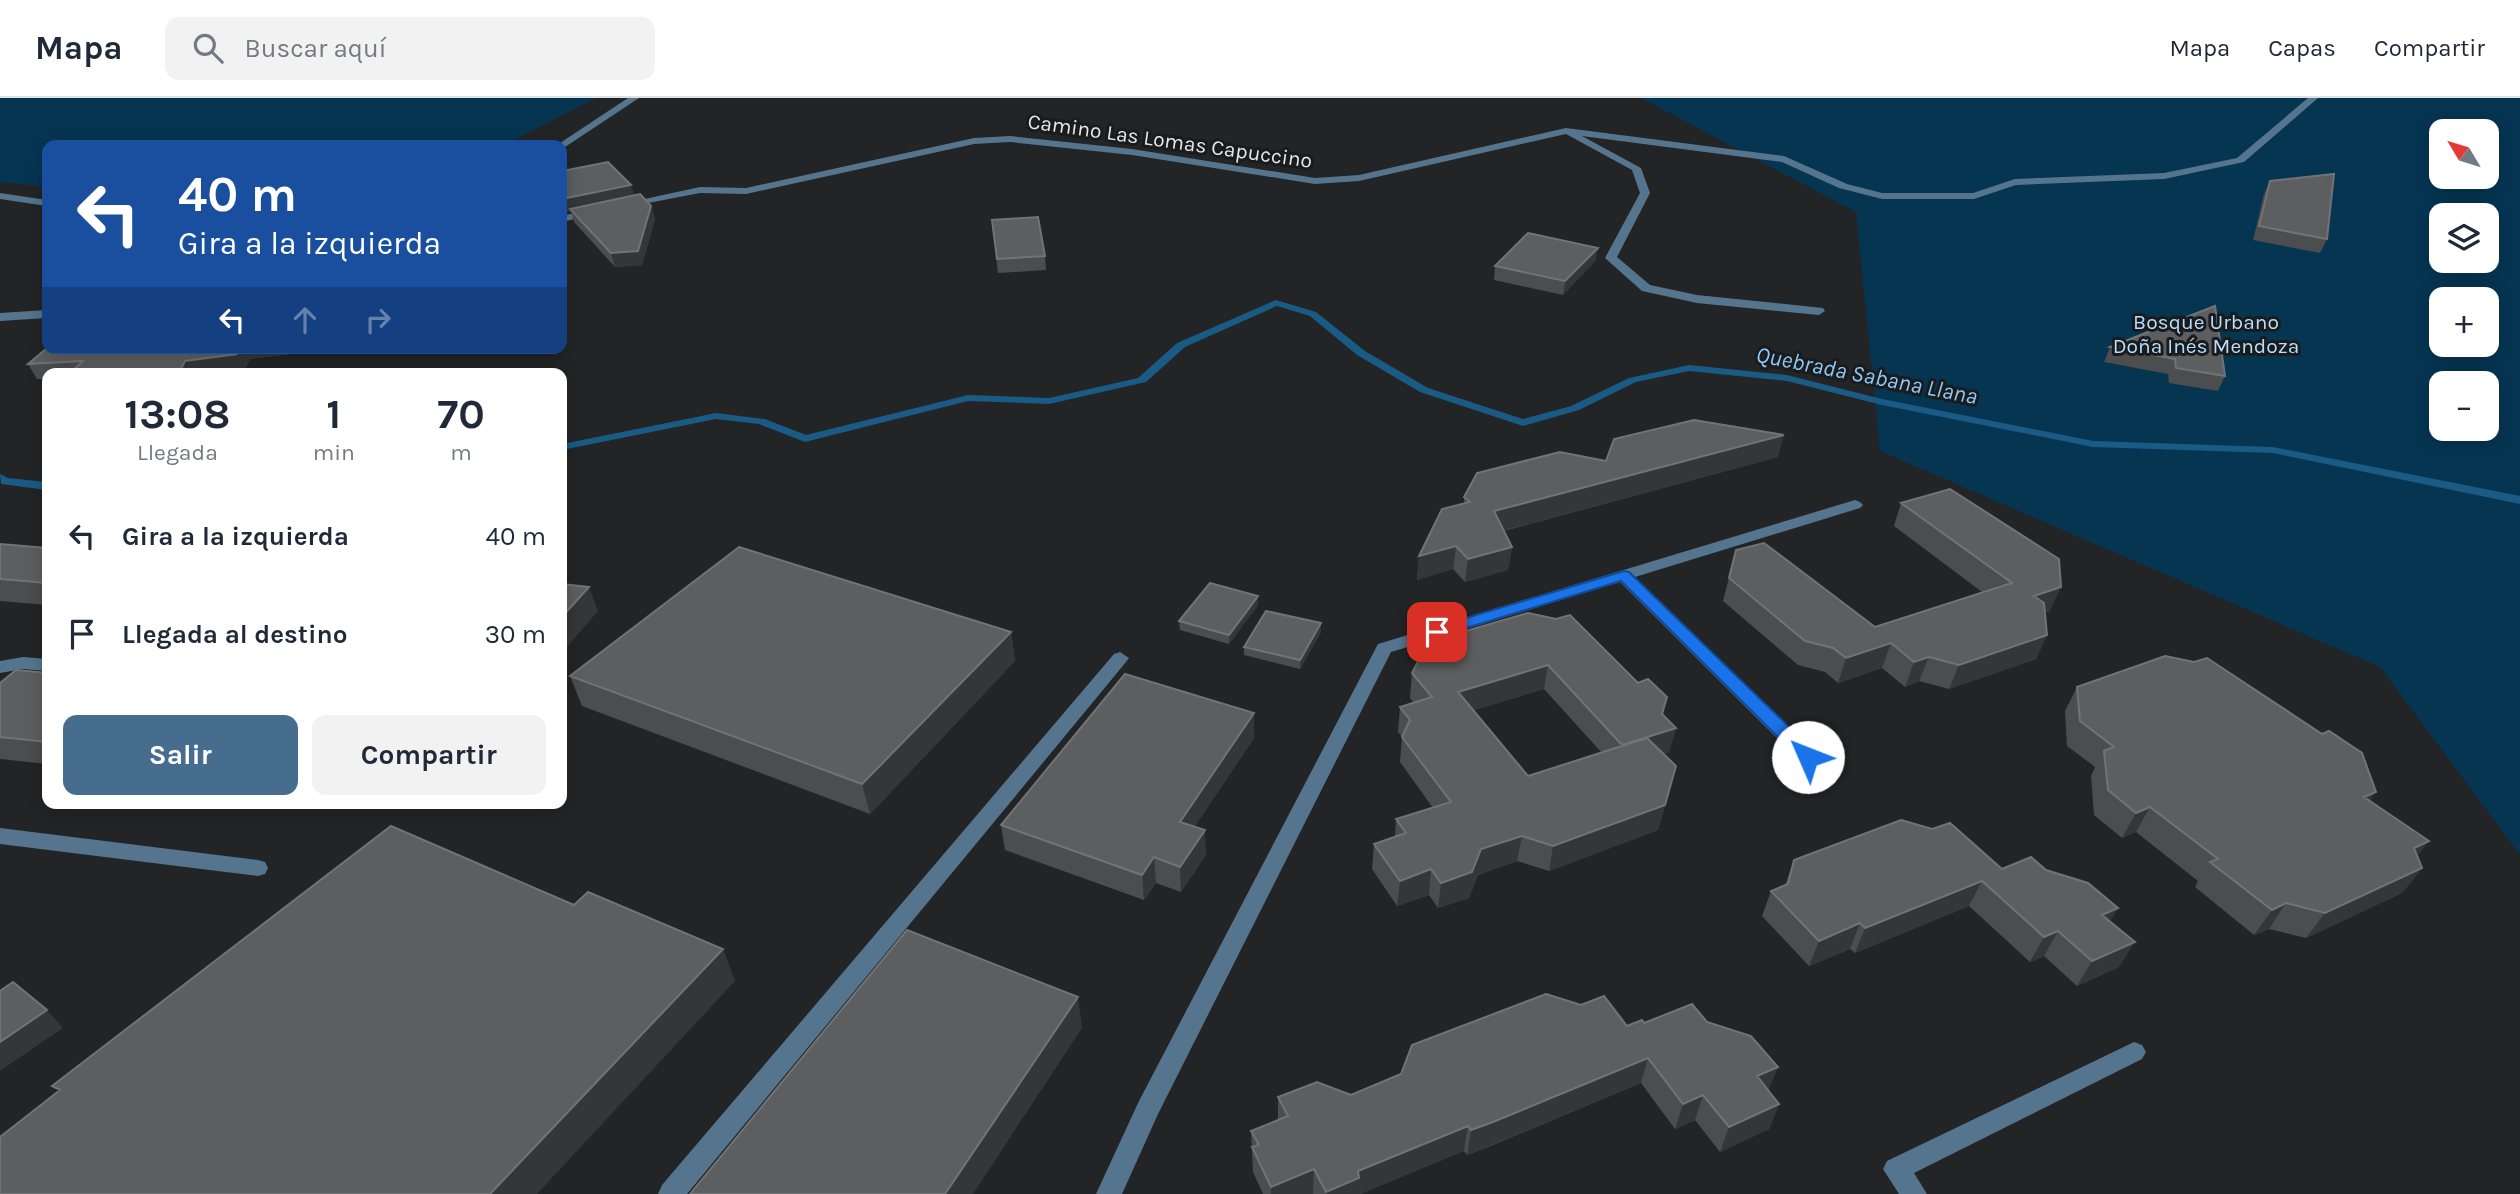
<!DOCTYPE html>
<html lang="es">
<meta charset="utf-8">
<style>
:root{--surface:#fff;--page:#f2f2f3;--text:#1f2937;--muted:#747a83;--line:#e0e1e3;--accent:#466d8d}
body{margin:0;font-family:Karla,sans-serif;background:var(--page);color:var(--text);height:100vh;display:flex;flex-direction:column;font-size:26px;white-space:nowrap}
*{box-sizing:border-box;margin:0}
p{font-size:23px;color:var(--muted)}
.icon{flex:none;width:38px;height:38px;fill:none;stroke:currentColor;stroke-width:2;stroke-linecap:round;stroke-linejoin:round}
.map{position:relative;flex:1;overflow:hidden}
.sheet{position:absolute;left:42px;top:270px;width:525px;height:441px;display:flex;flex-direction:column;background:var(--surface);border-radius:14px;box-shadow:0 4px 18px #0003}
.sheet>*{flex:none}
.banner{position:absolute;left:42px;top:42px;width:525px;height:214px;border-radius:14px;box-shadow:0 4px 18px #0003;background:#1a4fa0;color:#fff;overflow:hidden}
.needle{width:46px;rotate:308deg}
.tools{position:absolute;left:2429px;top:21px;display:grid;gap:14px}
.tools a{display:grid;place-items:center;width:70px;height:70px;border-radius:14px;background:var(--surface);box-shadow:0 4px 18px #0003;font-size:35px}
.pin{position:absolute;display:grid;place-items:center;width:60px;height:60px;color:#fff;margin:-30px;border-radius:14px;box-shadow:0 4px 10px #0006}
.me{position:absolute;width:77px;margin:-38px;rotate:314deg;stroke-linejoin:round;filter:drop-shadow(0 0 5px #0008)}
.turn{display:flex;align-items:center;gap:24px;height:147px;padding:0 21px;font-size:32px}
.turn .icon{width:91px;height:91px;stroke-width:2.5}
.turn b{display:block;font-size:49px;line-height:60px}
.lanes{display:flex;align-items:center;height:66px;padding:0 21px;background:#0003;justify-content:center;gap:35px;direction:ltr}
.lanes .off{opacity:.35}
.eta{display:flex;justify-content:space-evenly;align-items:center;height:119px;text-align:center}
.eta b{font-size:42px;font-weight:700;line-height:49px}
.button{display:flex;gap:14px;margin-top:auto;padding:14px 21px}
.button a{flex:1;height:80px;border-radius:14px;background:var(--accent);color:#fff;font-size:28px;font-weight:700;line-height:80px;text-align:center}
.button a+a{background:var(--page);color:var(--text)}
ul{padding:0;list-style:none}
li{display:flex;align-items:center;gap:21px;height:98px;padding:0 21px}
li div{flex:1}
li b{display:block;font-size:26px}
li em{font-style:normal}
header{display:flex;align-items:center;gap:42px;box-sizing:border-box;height:98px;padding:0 35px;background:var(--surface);border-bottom:2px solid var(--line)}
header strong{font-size:33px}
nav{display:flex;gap:38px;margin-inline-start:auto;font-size:24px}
.search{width:490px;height:63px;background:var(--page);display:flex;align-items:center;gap:18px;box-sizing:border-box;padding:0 24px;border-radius:14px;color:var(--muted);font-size:26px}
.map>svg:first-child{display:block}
.green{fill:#063552;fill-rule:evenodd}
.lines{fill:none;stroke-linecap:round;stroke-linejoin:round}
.stream{fill:#195b85;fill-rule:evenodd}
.minor{fill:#55758e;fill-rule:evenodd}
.wall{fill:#4b4d4f;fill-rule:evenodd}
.shaded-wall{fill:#343638}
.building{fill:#5c5e60;stroke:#717375;stroke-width:2}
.route{fill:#1a73e8;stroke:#114b97;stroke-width:2}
.labels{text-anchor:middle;stroke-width:6;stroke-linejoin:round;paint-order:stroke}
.far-street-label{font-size:21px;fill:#e4e6e7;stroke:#191b1d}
.far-park-label{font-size:21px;fill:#b7defd;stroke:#191b1d}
.far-water-label{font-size:23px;font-style:italic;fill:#8cc8f5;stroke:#191b1d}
</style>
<header>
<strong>Mapa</strong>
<div class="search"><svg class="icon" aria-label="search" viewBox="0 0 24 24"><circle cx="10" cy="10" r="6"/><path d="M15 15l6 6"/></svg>Buscar aquí</div>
<nav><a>Mapa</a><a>Capas</a><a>Compartir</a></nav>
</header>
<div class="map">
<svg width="2520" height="1096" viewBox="0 0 2520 1096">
<rect width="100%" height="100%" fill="#222426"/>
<!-- green -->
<path class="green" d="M0 0H596L504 47H47V89L0 84Z
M1641 0H2520V757L2380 569 1880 353 1856 114ZM2441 33H2487V79H2441ZM2441 117H2487V163H2441ZM2441 201H2487V247H2441ZM2441 285H2487V331H2441Z"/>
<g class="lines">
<!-- stream -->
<path class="stream" d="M1276 202 1316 214 1365 253 1428 290 1523 321 1571 308 1629 280 1689 267 1787 277 1882 301 2093 343 2273 349 2520 398V406L2273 355 2093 349 1882 307 1787 283 1689 273 1636 284 1579 312 1523 328 1420 294 1357 257 1310 218 1277 208 1185 249 1146 284 1049 306 968 303 805 344 759 326 716 321 562 352V346L716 315 765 321 806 337 968 297 1049 300 1138 280 1177 245Z
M0 376 8 380 47 384V392L1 386Z"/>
<!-- minor -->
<path class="minor" d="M628 0H639L565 49 557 47Z
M2308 0H2318L2244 64 2164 81 2016 87 1974 101H1882L1839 90 1782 64 1582 38 1641 70 1650 95 1617 159 1650 187 1697 197 1823 210 1825 213 1819 217 1697 205 1642 193 1605 160 1640 95 1632 72 1566 36 1359 83 1315 86 1132 57 1010 44 974 46 746 96 700 95 622 110 617 107 700 89 746 90 974 40 1010 38 1132 51 1315 80 1359 77 1566 30 1784 58 1847 86 1882 95H1973L2015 81 2164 75 2237 60Z
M0 95 47 102V108L0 101Z
M595 110 599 111V115L562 124V118Z
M47 212V220L0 223V215Z
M1855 402 1860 404 1863 407 1860 410 1635 479 1815 654 1818 659 1815 664H1801L1620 484 1391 554 1158 1016 1122 1096H1096L1139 1003 1378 546Z
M1120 554 1129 560 1126 564 687 1096H658L662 1087 1114 556Z
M23 559 47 561V573L23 571 0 575V563Z
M0 730 258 762 265 764 268 770 265 776 258 778 0 746Z
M2134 944 2142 947 2146 954 2142 961 1914 1075 1927 1096H1899L1883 1071 1887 1063Z"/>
</g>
<!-- wall -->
<path class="wall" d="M562 73 634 98 651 108 655 121 642 167 615 169 574 124 571 113 565 115 562 110Z
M2270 83 2327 141 2320 155 2253 142 2264 96Z
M992 122 1045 158 1046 172 998 175Z
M1598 150 1595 163 1563 197 1494 182 1495 168Z
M2215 208 2225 278 2218 293 2169 285 2168 276 2104 264 2110 249Z
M47 250H334L250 261 245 271 219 275H47V281H37L28 266Z
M1778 359 1504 433 1512 449 1508 472 1465 484 1453 471 1417 482 1419 458 1464 406V399L1606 363Z
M1901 405 2050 513 2045 515 2047 537 2036 561 1949 591 1919 583 1905 589 1882 570 1838 585 1825 574 1798 567 1723 503 1736 452 1875 529 1982 494 1894 428Z
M0 446 47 450V507L0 503Z
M1258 507 1229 546 1180 532 1179 523Z
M1321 525V534L1300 571 1244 557V549Z
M1011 534 1015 563 870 716 582 608 570 578Z
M1428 544 1638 585 1667 599 1663 617 1676 630 1669 654 1664 656 1676 668 1658 732 1549 773 1517 763 1478 777 1469 800 1438 810 1429 797 1397 808 1372 771 1374 746 1395 739 1396 721 1433 710 1400 664 1402 639 1398 634 1400 609 1414 605 1410 600 1412 575ZM1544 591 1602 655 1528 678 1474 612Z
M47 575V666L0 661V585Z
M2077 589 2370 703 2417 758 2422 770 2402 795 2306 840 2269 831 2254 837 2195 789 2198 783 2136 734 2122 740 2094 717 2091 678 2095 669 2067 648 2065 613Z
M1254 615V640L1195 728 1206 757 1181 794 1156 785 1144 802 1005 752 1001 727Z
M1794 762 2046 772 2118 810 2110 823 2119 869 2077 888 2044 858 2030 864 1969 808 1855 855 1850 851 1809 868 1762 818 1771 793 1785 787Z
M1707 924 1779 1006 1769 1031 1720 1054 1695 1022 1675 1031 1641 985 1488 1049 1467 1057 1464 1053 1360 1096H1263L1253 1074 1251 1033 1278 1022V999L1351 997 1627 928 1644 925Z"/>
<!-- shaded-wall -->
<path class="shaded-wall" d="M631 87 635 100 570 111 571 113 565 115 562 101Z
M651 108 655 121 642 167 615 169 611 155Z
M1598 150 1595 163 1563 197 1565 183Z
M240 250H334L250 261 245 271 219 275H179L185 263Z
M1784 337 1778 359 1491 436 1494 413Z
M1456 448 1453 471 1417 482 1419 458Z
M1512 449 1508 472 1465 484 1468 461Z
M589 489 598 513 562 555V519Z
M2061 489 2050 513 2024 522 2034 498Z
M1258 498V507L1229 546V537Z
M1321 525V534L1300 571V562Z
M1011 534 1015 563 870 716 862 686Z
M2047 537 2036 561 1949 591 1959 567Z
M1891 545 1882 570 1838 585 1846 560Z
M1929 559 1919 583 1905 589 1914 564Z
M1548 567 1544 591 1455 618 1458 594Z
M1667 599 1661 624 1676 630 1669 654 1617 671 1622 647Z
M1254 615V640L1181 749 1180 724Z
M1676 668 1658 732 1549 773 1553 748Z
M2376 694 2358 719 2364 699Z
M2150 709 2136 734 2122 740 2136 715Z
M1205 732 1206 757 1181 794 1180 769Z
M1522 738 1517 763 1478 777 1469 800 1438 810 1441 785 1481 751Z
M2429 743 2410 768 2414 750Z
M1154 759 1156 785 1144 802 1142 777Z
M2422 770 2402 795 2306 840 2325 815Z
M1431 771 1429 797 1397 808 1400 783Z
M1982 783 1969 808 1855 855 1865 830Z
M2286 805 2269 831 2254 837 2272 812Z
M2118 810 2103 836 2102 817Z
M1860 825 1850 851 1809 868 1819 843Z
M2058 833 2044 858 2030 864 2044 839Z
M2135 844 2119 869 2077 888 2092 863Z
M723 851 735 883 537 1096H490Z
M1078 899 1082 930 973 1096H945Z
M47 912 63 930 0 973V944Z
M1648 960 1641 985 1467 1057 1471 1032Z
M1778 969 1768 994 1757 978Z
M1703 997 1695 1022 1675 1031 1683 1006Z
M1779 1006 1769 1031 1720 1054 1729 1029Z
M1468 1028 1464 1053 1360 1096H1326V1094L1358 1073Z
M1314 1071 1313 1096H1271V1089Z"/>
<!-- building -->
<path class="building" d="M608 64 631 87 562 101V73Z
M2334 76 2327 141 2259 128 2270 83Z
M640 96 651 108 638 153 611 155 570 111Z
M1038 119 1045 158 997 161 992 122Z
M1528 135 1598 150 1565 183 1495 168Z
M2215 208 2225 278 2176 270 2175 261 2110 249Z
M47 250H240L237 256 185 263 179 275H70L83 263 28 266Z
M1694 322 1784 337 1494 413 1512 449 1468 461 1456 448 1419 458 1442 411 1470 404 1464 399 1477 375 1560 354 1606 363 1614 341Z
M1950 391 2059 461 2061 489 2034 498 2044 505 2047 537 1959 567 1929 559 1914 564 1891 545 1846 560 1833 550 1805 543 1729 480 1736 452 1764 445 1875 529 2012 485 1901 405Z
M0 446 47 450V485L0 481Z
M739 449 1011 534 862 686 570 578Z
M1210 485 1258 498 1229 537 1179 523Z
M562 486 589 489 562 519Z
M1266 513 1321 525 1300 562 1244 549Z
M1528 515 1556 521 1570 517 1638 585 1648 581 1667 599 1662 616 1676 630 1622 647 1548 567 1458 594 1528 678 1647 640 1676 668 1665 707 1553 748 1522 738 1481 751 1472 774 1441 785 1431 771 1400 783 1374 746 1406 735 1396 721 1451 704 1402 639 1410 622 1400 609 1432 599 1412 575 1428 544Z
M2165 558 2194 564 2207 560 2322 636 2329 633 2362 655 2376 694 2364 699 2429 743 2414 750 2422 770 2325 815 2286 805 2272 812 2210 764 2218 761 2150 709 2136 715 2108 692 2104 653 2114 649 2080 623 2077 589Z
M16 572 47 575V644L0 639V585Z
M1125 576 1254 615 1180 724 1205 732 1180 769 1154 759 1142 777 1001 727Z
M1901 722 1932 731 1950 725 2002 771 2031 759 2046 772 2088 785 2118 810 2102 817 2135 844 2092 863 2058 833 2044 839 1982 783 1865 830 1860 825 1819 843 1771 793 1788 786 1794 762Z
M391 728 574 807 588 794 723 851 490 1096H0V1039L60 992 52 988Z
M907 832 1078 899 945 1096H690Z
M13 884 47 912 0 944V893Z
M1546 896 1581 907 1604 898 1627 928 1642 922 1644 925 1692 906 1707 924 1751 938 1778 969 1757 978 1779 1006 1729 1029 1703 997 1683 1006 1648 960 1493 1024 1471 1032 1468 1028 1358 1073 1359 1080 1326 1094 1314 1071 1271 1089 1252 1049 1259 1047 1251 1033 1288 1018 1278 999 1317 984 1351 997 1401 976 1412 947Z"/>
<!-- route -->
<path class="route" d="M1624 473 1629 474 1815 654 1817 659 1815 663H1802L1621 483 1443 537H1432L1430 534 1432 530Z"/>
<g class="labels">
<!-- far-street labels -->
<g class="far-street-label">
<text transform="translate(1170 43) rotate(8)" y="7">Camino Las Lomas Capuccino</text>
</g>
<!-- far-park labels -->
<g class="far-park-label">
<text x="2206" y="231">Bosque Urbano<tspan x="2206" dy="24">Doña Inés Mendoza</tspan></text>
</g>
<!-- far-water labels -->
<g class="far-water-label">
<text transform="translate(1867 277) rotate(11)" y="8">Quebrada Sabana Llana</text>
</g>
</g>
</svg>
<div class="tools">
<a><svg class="needle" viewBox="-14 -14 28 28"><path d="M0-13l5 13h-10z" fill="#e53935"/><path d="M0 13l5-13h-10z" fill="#747a83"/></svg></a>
<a><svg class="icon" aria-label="layers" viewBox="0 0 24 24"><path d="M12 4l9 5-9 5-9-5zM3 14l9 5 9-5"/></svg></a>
<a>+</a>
<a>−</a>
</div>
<div class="pin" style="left:1437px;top:534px;background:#d93025"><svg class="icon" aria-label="arrive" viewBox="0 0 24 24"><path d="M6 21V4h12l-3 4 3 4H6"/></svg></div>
<svg class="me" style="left:1808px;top:659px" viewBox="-20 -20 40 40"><circle r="19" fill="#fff"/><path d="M0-13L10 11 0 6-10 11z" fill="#1a73e8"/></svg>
<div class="banner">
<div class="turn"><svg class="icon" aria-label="left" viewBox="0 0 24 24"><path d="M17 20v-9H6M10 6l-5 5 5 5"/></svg><div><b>40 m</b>Gira a la izquierda</div></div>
<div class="lanes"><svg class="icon" aria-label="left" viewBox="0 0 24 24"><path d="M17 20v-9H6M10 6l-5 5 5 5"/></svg><svg class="icon off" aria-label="ahead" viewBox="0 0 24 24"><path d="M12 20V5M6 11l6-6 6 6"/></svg><svg class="icon off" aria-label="right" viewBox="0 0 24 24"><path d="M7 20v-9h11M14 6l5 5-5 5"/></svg></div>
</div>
<section class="sheet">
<div class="eta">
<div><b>13:08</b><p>Llegada</p></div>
<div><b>1</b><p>min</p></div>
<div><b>70</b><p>m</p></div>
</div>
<ul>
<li><svg class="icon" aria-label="left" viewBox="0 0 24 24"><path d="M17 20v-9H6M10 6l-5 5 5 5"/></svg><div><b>Gira a la izquierda</b></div><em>40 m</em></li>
<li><svg class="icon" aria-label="arrive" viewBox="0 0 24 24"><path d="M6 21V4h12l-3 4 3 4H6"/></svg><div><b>Llegada al destino</b></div><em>30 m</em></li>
</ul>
<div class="button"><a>Salir</a><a>Compartir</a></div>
</section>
</div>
